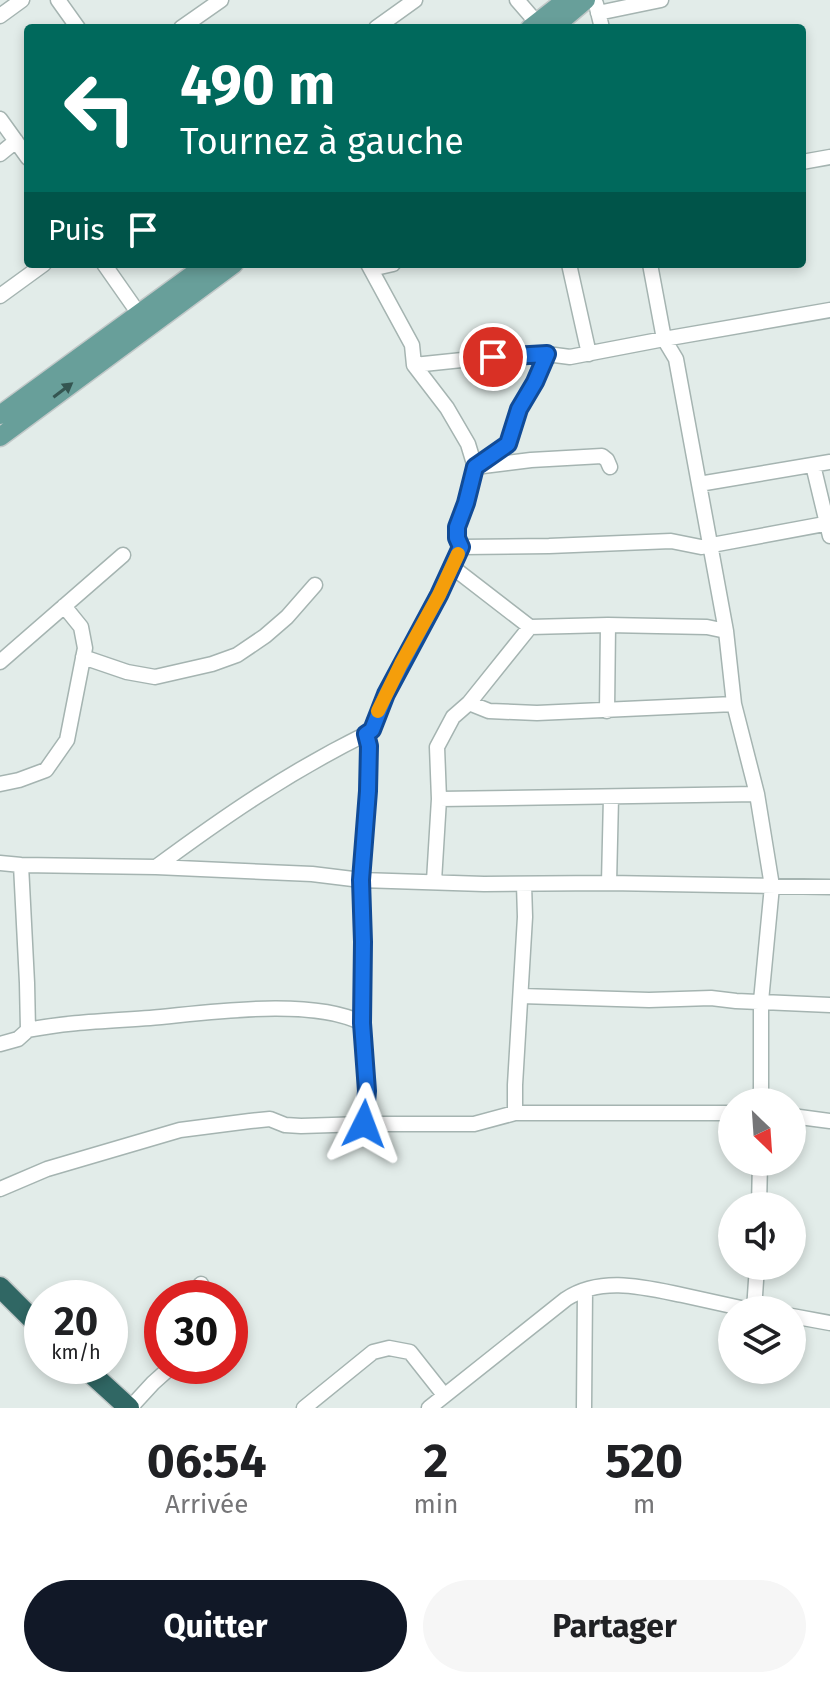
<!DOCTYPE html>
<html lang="fr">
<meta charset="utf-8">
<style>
:root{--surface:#fff;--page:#f6f6f6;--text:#202124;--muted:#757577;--accent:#111827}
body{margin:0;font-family:"Fira Sans",sans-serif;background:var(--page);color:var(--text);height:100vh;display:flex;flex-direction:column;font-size:30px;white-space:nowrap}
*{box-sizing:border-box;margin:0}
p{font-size:26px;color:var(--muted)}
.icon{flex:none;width:44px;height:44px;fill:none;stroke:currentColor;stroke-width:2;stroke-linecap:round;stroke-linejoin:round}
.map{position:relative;height:1408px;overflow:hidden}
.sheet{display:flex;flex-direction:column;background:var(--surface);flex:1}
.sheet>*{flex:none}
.guide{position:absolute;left:24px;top:24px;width:782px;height:244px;border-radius:8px;box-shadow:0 4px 12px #0003;background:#00695c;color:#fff;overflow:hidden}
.needle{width:52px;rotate:155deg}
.buttons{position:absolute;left:718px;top:1088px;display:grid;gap:16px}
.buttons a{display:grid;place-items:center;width:88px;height:88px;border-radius:50%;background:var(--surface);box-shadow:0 4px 12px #0003;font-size:40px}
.speed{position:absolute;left:24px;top:1280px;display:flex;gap:16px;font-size:40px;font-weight:700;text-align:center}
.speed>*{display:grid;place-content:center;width:104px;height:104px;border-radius:50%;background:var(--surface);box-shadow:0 4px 12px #0003;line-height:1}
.speed small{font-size:20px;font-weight:400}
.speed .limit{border:12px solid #d22;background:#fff;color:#111}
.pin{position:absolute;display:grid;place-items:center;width:68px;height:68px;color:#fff;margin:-34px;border:4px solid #fff;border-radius:50%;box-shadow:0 2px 8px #0007}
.me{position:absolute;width:88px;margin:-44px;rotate:3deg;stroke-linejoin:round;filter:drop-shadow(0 0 6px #0008)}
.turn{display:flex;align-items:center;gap:28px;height:168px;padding:0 24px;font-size:36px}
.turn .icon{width:104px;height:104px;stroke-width:2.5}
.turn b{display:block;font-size:56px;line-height:68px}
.then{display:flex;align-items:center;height:76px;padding:0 24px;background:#0003;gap:16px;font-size:30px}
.eta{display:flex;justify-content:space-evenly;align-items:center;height:136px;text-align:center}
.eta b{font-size:48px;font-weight:700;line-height:56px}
.action{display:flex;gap:16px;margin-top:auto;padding:16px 24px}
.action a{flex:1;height:92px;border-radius:48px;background:var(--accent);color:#fff;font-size:32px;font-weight:700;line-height:92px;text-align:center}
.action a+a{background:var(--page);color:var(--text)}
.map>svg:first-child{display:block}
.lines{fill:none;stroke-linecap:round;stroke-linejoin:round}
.minor-casing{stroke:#a5b4b1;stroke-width:17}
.major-casing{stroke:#c1c8c8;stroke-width:21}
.highway-casing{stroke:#c1c8c8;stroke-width:23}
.minor{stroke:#fff;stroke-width:14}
.major{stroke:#689f9a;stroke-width:18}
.highway{stroke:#306764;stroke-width:20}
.oneway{fill:#345551}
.route-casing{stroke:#114b97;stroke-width:20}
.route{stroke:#1a73e8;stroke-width:14}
.slow{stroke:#f59e0b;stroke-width:14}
</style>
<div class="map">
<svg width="830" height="1408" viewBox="0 0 830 1408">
<rect width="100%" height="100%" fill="#e2ece9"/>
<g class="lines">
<!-- minor casing -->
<g class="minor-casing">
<path id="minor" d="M58 0 78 28
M517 0 537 23
M596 4 602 28
M598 13 661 0
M0 16 22 0
M181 28 221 0
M376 28 415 0
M0 119 28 158
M0 154 16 141
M802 162 830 157
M104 264 139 314
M368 264 412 345 414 365 447 408 468 444 475 467 531 460 602 456 607 460 610 467
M569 264 589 354
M650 264 664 339 676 359 726 631 734 704 757 794 772 886 761 1001V1102
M371 269 393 264
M0 296 44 264
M414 365 520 354H547L570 357 664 339 830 310
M813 465 830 536
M699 484 830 462
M461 547 549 546 671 541 701 547 830 523
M451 566 530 627 608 625 707 627 726 631
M83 657 127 672 155 677 212 664 237 655 265 636 287 617 315 585
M0 662 123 555
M469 703 530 627
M607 711 608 625
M0 784 19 780 46 770 67 740 85 648 81 627 64 606
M439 799 757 794
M0 863 21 865 156 867 312 874 361 880 484 884 609 883 830 887
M156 867C225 816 289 772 366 734
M434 881 439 799 437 747 453 717 469 703 489 711 537 713 734 704
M609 883 611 797
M521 996 649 1000 711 998 736 1001 830 1005
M28 1030C68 1022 109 1021 150 1018 207 1013 310 997 362 1023
M0 1044 18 1039 28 1030 27 983 21 865
M515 1113V1085L525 917 524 884
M792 1116 830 1121
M364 1124 367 1091 362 1023 363 942 361 880 368 791 369 746 366 734 372 730 386 694 439 595 461 547 457 538V527L466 503 475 467 508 444 519 409 535 382 547 354
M0 1189 47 1169 180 1130 250 1121 270 1119 285 1125 301 1126 364 1124H474L515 1113H732
M759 1206 760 1162
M201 1284 208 1298
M754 1310 757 1266
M792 1316 830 1323
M130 1408 153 1383 172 1366
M304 1408 373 1352 389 1348 410 1352 444 1395
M429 1408 566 1299C601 1276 643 1287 682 1295 705 1300 727 1305 750 1310
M584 1408 585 1290"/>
</g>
<!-- major casing -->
<g class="major-casing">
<path id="major" d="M530 28 566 0
M553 28 586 0
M0 415 207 264
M0 437 234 264"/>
</g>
<!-- highway casing -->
<g class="highway-casing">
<path id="highway" d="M0 1287 42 1329
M83 1366 129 1408"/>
</g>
<!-- minor -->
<use href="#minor" class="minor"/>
<!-- major -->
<use href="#major" class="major"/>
<!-- highway -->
<use href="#highway" class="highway"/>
</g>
<!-- one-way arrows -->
<defs><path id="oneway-solid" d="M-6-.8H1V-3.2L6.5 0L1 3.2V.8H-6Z" transform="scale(2)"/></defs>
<use class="oneway" href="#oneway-solid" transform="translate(63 390) rotate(-37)"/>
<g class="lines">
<!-- route casing -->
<g class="route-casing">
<path id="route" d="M364 1124 367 1091 362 1023 363 942 361 880 368 791 369 746 366 734 372 730 386 694 439 595 461 547 457 538V527L466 503 475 467 508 444 519 409 535 382 547 354 493 357"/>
</g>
<!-- route -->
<use href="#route" class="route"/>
<!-- slow -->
<path class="slow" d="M378 711 401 664 439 595 458 554"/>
</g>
</svg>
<div class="buttons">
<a><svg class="needle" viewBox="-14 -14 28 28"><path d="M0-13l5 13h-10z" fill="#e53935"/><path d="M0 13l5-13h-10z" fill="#757577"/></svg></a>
<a><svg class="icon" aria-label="sound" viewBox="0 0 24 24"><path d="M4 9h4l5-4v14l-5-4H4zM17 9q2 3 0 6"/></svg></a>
<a><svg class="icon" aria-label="layers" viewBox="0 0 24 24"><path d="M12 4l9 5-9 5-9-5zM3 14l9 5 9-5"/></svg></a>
</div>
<div class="speed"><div>20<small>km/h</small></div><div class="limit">30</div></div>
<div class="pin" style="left:493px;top:357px;background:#d93025"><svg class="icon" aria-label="arrive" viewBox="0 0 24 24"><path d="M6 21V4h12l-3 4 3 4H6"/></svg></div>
<svg class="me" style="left:364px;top:1124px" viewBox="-20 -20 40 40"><path d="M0-17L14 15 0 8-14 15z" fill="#1a73e8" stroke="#fff" stroke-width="4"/></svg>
<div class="guide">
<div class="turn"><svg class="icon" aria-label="left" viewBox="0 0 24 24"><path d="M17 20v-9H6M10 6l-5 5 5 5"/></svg><div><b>490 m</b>Tournez à gauche</div></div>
<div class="then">Puis<svg class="icon" aria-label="arrive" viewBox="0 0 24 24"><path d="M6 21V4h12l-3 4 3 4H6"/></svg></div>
</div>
</div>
<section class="sheet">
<div class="eta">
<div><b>06:54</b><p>Arrivée</p></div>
<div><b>2</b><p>min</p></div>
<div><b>520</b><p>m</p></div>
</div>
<div class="action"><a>Quitter</a><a>Partager</a></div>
</section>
